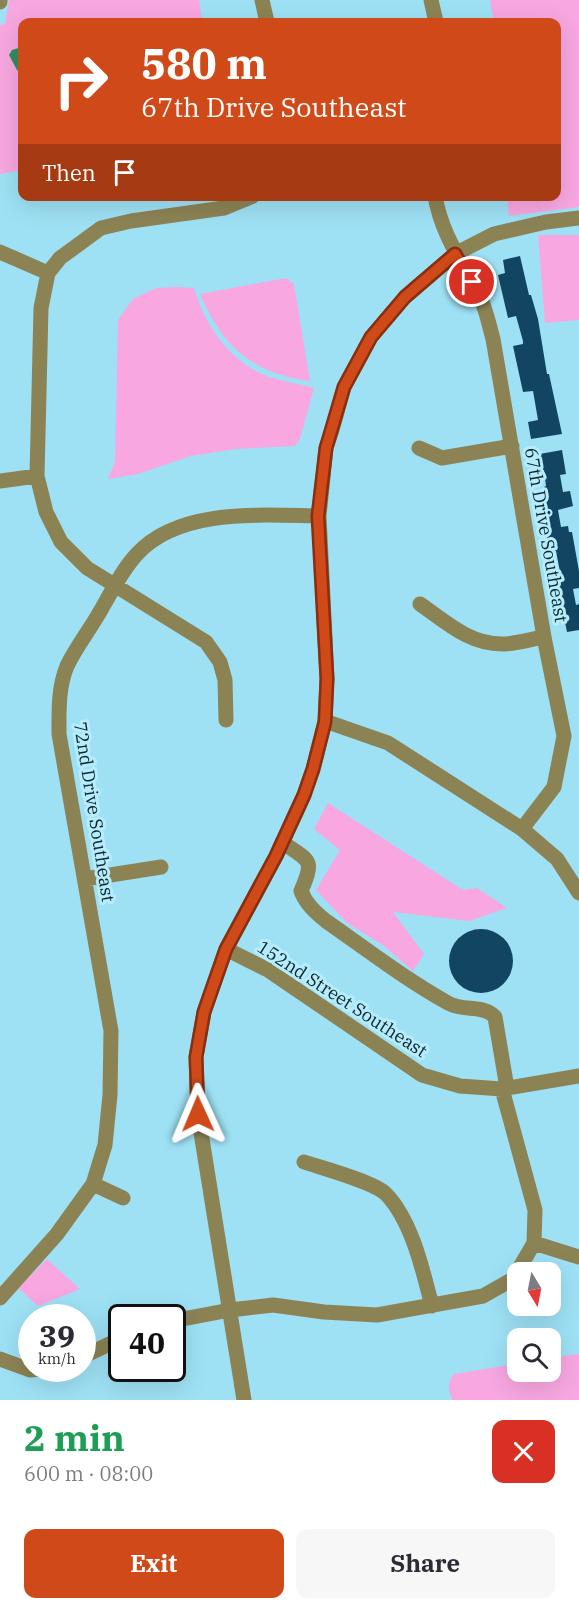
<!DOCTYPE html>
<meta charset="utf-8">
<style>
:root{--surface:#fff;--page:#f7f7f7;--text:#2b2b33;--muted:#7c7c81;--accent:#d04918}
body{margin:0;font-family:"IBM Plex Serif",serif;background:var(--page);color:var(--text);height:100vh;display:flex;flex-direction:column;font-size:22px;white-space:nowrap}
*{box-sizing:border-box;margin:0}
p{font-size:20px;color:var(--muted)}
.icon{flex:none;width:33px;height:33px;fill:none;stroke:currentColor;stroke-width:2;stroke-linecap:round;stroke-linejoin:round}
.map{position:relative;height:1400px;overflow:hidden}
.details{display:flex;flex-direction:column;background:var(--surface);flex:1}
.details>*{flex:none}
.hud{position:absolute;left:18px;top:18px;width:543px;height:183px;border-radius:12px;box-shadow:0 6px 24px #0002;background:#d04918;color:#fff;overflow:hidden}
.needle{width:39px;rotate:170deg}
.controls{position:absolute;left:507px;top:1262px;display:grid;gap:12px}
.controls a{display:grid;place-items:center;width:54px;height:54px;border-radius:12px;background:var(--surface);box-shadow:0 6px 24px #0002;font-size:30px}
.speed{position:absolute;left:18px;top:1304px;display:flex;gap:12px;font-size:30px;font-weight:700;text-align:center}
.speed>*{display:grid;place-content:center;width:78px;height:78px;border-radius:50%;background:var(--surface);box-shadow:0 6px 24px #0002;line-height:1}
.speed small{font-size:15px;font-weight:400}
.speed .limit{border:3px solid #111;border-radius:9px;background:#fff;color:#111}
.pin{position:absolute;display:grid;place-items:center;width:51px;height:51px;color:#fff;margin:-26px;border:3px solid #fff;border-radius:50%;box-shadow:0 2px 6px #0007}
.me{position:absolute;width:66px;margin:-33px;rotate:359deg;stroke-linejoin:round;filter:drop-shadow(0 0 4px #0008)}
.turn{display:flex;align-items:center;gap:21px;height:126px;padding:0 24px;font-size:27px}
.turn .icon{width:78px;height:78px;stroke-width:2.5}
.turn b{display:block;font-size:42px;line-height:51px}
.then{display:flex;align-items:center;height:57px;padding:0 24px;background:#0003;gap:12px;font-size:22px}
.round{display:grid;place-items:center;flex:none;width:63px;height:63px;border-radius:12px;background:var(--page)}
.headline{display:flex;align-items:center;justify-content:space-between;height:102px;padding:0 24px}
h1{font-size:36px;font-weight:800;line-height:45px;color:#1e9e55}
.primary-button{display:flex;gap:12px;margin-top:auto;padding:12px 24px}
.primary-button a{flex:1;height:69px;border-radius:12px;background:var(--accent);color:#fff;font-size:24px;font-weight:800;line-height:69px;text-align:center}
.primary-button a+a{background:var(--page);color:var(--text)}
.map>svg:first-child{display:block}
.green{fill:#f8a7e1}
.water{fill:#308e60}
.building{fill:#114562}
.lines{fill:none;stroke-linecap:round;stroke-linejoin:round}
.minor{stroke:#8c8355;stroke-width:15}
.route-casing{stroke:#872f10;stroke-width:15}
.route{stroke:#d04918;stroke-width:10}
.labels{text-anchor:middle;stroke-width:6;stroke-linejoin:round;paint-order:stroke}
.street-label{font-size:18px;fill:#0c2930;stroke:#b7ecfc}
</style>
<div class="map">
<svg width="579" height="1400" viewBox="0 0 579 1400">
<rect width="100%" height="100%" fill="#9ee1f5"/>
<!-- green -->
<path class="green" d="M9 0H199L202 22H22V170L0 174V25L5 24Z
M490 0H579V207L509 216 507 197 556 196V22H494Z
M538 235H579V320L545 323Z
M286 278 294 284 310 381C252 373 223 347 200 294Z
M178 287 194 288C204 322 224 353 256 371 271 380 297 383 314 388L300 439 295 446 236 449 191 456 138 474 108 479 115 462 118 320 133 299 156 288Z
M328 803 463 890 477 888 507 908 469 921 393 912 424 954 413 971 384 946 346 922 316 890 340 850 314 829Z
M47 1259 80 1289 38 1306 18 1288Z
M579 1354V1400H453C448 1391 447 1383 454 1374L517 1364 518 1371H550L551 1358Z"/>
<!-- water -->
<path class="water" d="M22 47V74L17 70 9 55 12 50Z"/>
<!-- building -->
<path class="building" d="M520 256 529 295H531L538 319 547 374H549L562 434 531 439 528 422 538 420 533 391 523 392 513 346 523 344V341L516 316 508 318 498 275 505 273 503 260Z
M562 450 566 474 560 475 563 492 570 491 573 506 558 510 561 527 568 526 569 532H572L579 571V588L573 589 576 605 579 604V630L567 632 557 582 559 581 558 573 560 572 556 551H554L553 547 549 548 542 503H544L543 498H546L544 487 546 486 544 470 536 472 534 455Z
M449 961a32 32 0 1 1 64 0a32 32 0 1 1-64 0Z"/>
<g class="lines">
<!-- minor -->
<path class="minor" d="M262 0 267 22
M431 0 436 22
M0 2V0
M435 196C442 236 462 261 479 295 486 308 489 325 493 339L544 637 564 736 554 787 522 829
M0 252 48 273
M419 448 442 458 512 446
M0 481 37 476
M420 604C446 622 469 644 502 644 516 644 531 639 544 637
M226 720 225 680 220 662 206 642 87 568 61 542 46 512 37 476 41 308 48 273 60 258 101 228 131 221 224 208 253 196
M325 721 388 743 522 829 557 859 579 893
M282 842C310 862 315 858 301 891 306 904 315 912 326 921 366 949 405 979 448 1003 464 1012 483 1004 495 1017L507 1088
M85 879 161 867
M226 949 268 970 422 1075 460 1086 502 1089 579 1076
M304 1162C322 1168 374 1182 386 1194 412 1221 423 1271 432 1306
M93 1184 123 1198
M534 1243 579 1257
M0 1298 57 1234 93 1184 105 1145 110 1095 111 1031 59 734C59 711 58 688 67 666 75 649 88 632 98 615 110 595 121 571 137 554 179 508 261 515 319 516
M172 1321 230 1310 273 1305 324 1312 377 1315 483 1296 513 1279 534 1243 535 1210 502 1089
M82 1357 122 1338
M0 1359 30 1370 52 1368
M244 1400 198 1114 196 1057 204 1012 226 949 276 856 304 795 313 769 325 721 327 679 319 516 326 448 332 430 344 387 371 337 405 297 455 254 494 234 546 222 579 218"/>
</g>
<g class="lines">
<!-- route casing -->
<g class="route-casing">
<path id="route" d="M198 1114 196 1057 204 1012 226 949 276 856 304 795 313 769 325 722 327 679 318 516 326 448 344 387 371 337 405 297 455 254 472 282"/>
</g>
<!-- route -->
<use href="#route" class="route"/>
</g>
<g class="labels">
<!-- street labels -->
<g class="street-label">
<text transform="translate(546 535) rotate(80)" y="6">67th Drive Southeast</text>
<text transform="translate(94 812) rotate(81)" y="6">72nd Drive Southeast</text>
<text transform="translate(342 999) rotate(33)" y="6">152nd Street Southeast</text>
</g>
</g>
</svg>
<div class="controls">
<a><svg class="needle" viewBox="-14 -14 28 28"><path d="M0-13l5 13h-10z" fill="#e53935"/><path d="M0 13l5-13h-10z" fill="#7c7c81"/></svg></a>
<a><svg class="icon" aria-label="search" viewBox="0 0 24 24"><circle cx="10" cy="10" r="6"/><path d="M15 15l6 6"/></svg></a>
</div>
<div class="speed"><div>39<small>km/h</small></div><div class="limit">40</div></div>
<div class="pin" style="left:472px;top:282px;background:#d93025"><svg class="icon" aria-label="arrive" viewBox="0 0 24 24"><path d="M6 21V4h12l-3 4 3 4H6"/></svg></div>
<svg class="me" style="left:198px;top:1114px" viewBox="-20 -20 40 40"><path d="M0-17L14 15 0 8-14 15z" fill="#d04918" stroke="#fff" stroke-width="4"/></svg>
<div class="hud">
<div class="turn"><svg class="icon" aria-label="right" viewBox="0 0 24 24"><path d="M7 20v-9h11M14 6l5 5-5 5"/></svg><div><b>580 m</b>67th Drive Southeast</div></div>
<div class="then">Then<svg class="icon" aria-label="arrive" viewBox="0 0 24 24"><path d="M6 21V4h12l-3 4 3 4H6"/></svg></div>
</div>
</div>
<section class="details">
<div class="headline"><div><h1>2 min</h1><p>600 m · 08:00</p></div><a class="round" style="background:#d93025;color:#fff"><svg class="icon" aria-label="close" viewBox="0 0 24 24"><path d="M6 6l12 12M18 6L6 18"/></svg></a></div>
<div class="primary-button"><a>Exit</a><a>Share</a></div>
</section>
